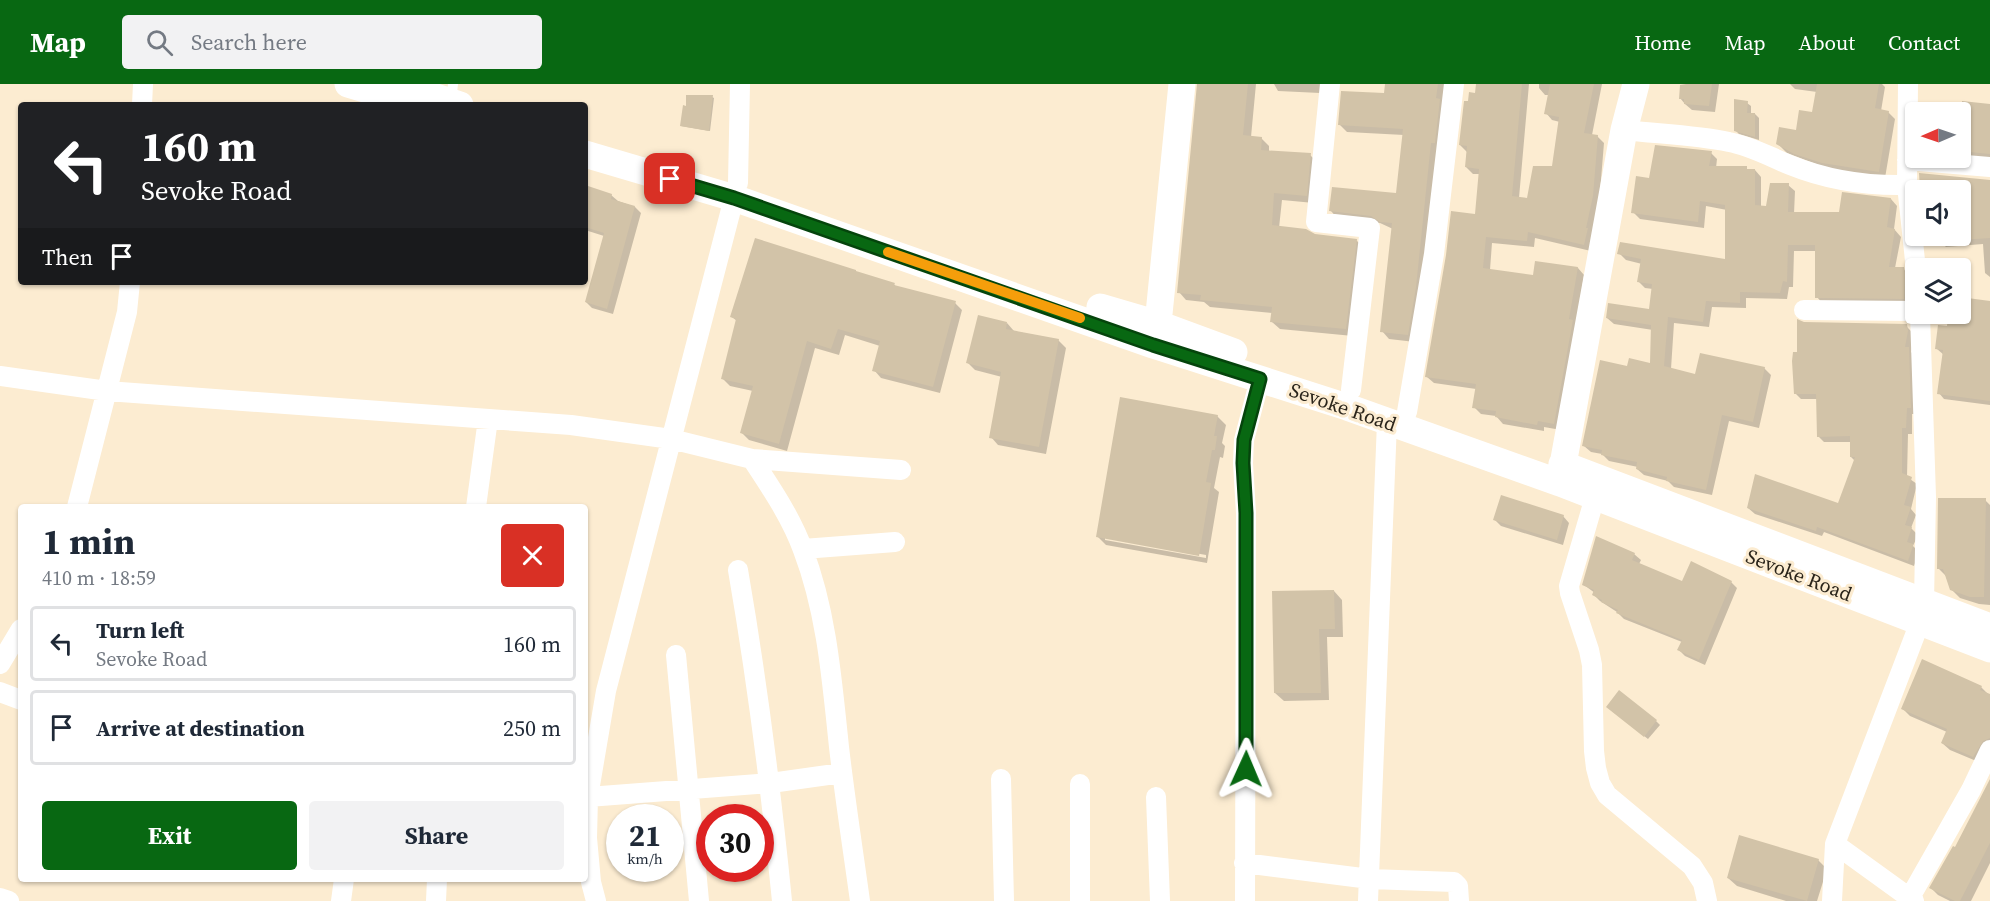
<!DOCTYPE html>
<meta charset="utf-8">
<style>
:root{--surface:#fff;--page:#f2f2f3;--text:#1f2937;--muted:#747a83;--line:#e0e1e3;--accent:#086812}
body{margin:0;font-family:"Source Serif 4",serif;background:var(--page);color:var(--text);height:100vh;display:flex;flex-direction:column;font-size:22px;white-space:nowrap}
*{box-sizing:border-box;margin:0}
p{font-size:20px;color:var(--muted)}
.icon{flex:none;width:33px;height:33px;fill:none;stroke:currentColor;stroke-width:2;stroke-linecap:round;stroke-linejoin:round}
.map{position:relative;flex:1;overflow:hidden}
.panel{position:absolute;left:18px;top:420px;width:570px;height:378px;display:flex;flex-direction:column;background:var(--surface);border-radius:6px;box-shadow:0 2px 4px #0004}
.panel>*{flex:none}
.guide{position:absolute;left:18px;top:18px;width:570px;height:183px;border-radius:6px;box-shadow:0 2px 4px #0004;background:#202124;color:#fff;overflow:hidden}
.needle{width:39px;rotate:268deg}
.tools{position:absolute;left:1905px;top:18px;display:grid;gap:12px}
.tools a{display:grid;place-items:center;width:66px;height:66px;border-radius:6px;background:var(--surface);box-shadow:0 2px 4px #0004;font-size:30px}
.speed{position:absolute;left:606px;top:720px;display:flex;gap:12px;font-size:30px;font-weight:700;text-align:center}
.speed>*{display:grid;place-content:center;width:78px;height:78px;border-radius:50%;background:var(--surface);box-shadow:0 2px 4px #0004;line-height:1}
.speed small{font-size:15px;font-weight:400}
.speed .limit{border:9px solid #d22;background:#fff;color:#111}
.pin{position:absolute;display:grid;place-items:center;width:51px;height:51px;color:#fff;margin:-26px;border-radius:12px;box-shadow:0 3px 9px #0006}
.me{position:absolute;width:66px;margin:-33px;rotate:1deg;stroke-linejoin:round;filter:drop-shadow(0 0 4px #0008)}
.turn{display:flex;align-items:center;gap:21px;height:126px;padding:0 24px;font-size:27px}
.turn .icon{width:78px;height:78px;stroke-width:2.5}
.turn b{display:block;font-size:42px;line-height:51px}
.then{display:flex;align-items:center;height:57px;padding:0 24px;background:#0003;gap:12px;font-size:22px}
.round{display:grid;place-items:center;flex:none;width:63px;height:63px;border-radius:6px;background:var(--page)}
.head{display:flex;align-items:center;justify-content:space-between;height:102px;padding:0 24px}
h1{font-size:36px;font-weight:700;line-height:45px}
.primary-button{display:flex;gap:12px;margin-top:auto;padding:12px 24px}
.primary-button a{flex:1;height:69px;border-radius:6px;background:var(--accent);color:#fff;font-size:24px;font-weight:700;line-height:69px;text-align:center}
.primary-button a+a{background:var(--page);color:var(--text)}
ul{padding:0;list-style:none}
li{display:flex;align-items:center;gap:18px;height:75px;margin:0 12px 9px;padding:0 12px;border:3px solid var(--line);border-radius:6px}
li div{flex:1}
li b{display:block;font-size:22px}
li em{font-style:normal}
header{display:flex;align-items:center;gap:36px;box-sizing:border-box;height:84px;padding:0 30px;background:var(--accent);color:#fff}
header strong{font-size:28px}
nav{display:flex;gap:33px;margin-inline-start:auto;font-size:21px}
.search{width:420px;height:54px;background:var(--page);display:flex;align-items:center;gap:15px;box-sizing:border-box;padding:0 21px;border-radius:6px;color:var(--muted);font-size:22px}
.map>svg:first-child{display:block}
.shadow{fill:#0003;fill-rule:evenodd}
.building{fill:#d2c3a8}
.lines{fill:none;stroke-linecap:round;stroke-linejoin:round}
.lane{stroke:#fff;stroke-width:10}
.street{stroke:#fff;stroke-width:20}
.secondary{stroke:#fff;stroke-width:27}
.route-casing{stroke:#05440c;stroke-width:15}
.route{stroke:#086812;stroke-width:10}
.slow{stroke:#f59e0b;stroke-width:10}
.labels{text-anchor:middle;stroke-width:6;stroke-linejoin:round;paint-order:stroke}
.street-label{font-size:20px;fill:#2a241a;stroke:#fcecd1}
</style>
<header>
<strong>Map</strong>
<div class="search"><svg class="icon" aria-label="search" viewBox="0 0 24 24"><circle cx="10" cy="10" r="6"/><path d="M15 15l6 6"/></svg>Search here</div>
<nav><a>Home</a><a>Map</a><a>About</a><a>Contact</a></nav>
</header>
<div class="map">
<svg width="1990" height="817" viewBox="0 0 1990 817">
<rect width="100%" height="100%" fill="#fcecd1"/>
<!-- shadow -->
<path class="shadow" d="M1198 0H1256L1251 53 1261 54 1269 62V68L1310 71 1318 79 1314 119 1282 116 1279 144 1314 151 1356 156 1364 164 1353 252 1280 245 1272 238 1273 229 1210 223 1204 218 1186 216 1179 208Z
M1274 0H1320V9L1278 7Z
M1387 0H1446L1415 258 1389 255 1382 247 1393 145 1380 139 1338 135 1331 127 1397 111 1404 51 1347 48 1339 40 1386 11Z
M1478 0H1529L1519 114 1528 115 1554 84 1560 38 1552 36 1546 29 1549 11H1545L1539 4V0H1602L1592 51 1597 52 1604 59 1599 120 1591 167 1535 154 1534 163 1492 159 1490 186 1534 193 1578 184 1584 191 1561 346 1544 343V347L1503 340 1496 332 1481 330 1474 323 1476 305 1434 299 1427 293 1476 132 1480 90H1473L1466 83 1467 68 1460 61 1469 19 1477 10Z
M1687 0H1719L1715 28 1692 26 1685 20 1680 14Z
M1790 0H1882L1885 3 1881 27 1888 28 1895 35 1885 94 1829 85 1787 69 1778 60 1797 48 1813 30 1817 8 1795 5Z
M712 13 714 14 710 47 681 42Z
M1747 19 1751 22V30H1755L1759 34V56L1739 50 1735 46Z
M1990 22V75L1960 73V42Z
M1711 69 1717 75 1716 84H1746L1749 87 1755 86 1761 93V123L1768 124 1788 101 1795 107 1794 130 1841 129 1891 115 1897 122 1894 145 1901 153 1895 184 1903 185 1910 191V221L1823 220 1817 213V167H1794L1793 203H1789L1787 215 1746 214V224L1712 223 1709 243 1674 239 1671 285 1696 292 1764 284 1771 291 1759 344 1729 337 1712 411 1674 403 1668 397 1644 391 1637 385 1638 383 1609 377 1602 370 1591 368 1584 362 1628 284 1652 281 1653 246 1614 240 1607 234 1650 227 1653 205 1645 204 1638 197 1642 180 1626 176 1619 169 1726 177 1727 126 1706 122 1704 144 1640 135 1633 128 1651 96Z
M1921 91 1990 98V193L1985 189 1983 160 1946 163 1940 157V152H1960V106H1922Z
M585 103 611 111 618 117 635 123 641 129 613 230 592 224 586 218 604 152 585 146Z
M894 200 896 203 955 219 962 226 940 309 881 294 874 286 880 262 845 251 839 271 815 264 787 367 749 356 742 349 753 307 730 302 722 294 737 237 732 233Z
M1990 218V321L1944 315 1939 309 1944 271 1937 265 1948 244 1950 230H1960Z
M1007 239 1014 247 1058 256 1066 264 1046 370 998 361 991 353 1002 293 975 286 967 278Z
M1804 240 1906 242 1912 248 1914 255 1911 268 1915 271 1917 330H1912V350H1908L1907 393 1917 400 1911 425 1916 431 1911 444 1918 451 1913 462 1919 468 1914 482 1824 448 1822 452 1755 430 1748 424 1839 421 1855 377 1851 373 1852 358H1824L1818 352V315H1801L1795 309 1798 269Z
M1217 332 1226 341 1222 359 1225 362 1223 374 1220 373 1214 404 1219 408 1207 479 1106 461 1098 453ZM1105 453 1206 471V474L1105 456Z
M1985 416 1990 421V521L1979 520 1960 514 1951 505 1946 492 1938 484Z
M1563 432 1569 439 1563 461 1501 442 1495 436Z
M1634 470 1641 476 1639 480 1683 499 1731 498 1737 504 1705 581 1685 572 1679 566 1682 558 1624 535 1617 528 1600 517 1594 511 1595 509 1584 501Z
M1334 507 1342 516 1343 553H1327L1329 616 1284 617 1275 609Z
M1981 603 1990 612V665L1981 679 1950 666 1942 659 1947 648 1910 632 1903 625Z
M1612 627 1656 637 1660 641 1648 655Z
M1990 699V779L1971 817H1950L1938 811 1931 804 1956 765Z
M1818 776 1827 785 1817 817H1786L1737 802 1728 794Z"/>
<!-- building -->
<path class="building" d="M1197 0H1248L1243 51 1262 53 1261 66 1311 69 1307 112 1274 109 1272 141 1306 145 1315 150 1357 155 1346 245 1270 238 1272 223 1200 216 1201 211 1177 209Z
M1385 0H1438L1436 14 1440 15 1435 59H1431L1416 203 1408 251 1380 248 1392 139 1380 138 1371 132 1329 127 1332 103 1396 109 1403 45 1338 41 1341 7 1384 9Z
M1476 0H1522L1512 112 1527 114 1533 82H1552L1559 33 1544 30 1550 0H1594L1584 49 1598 51 1593 112 1586 144H1588L1584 161 1528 148 1527 157 1486 153 1483 184 1533 191 1535 177 1578 183 1569 235 1573 236 1554 340 1538 337 1537 341 1495 333 1496 327 1472 324 1476 300 1425 293 1446 171 1451 127 1475 130 1479 85 1465 83 1467 62 1459 61 1464 17H1468L1469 8 1475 9Z
M1686 0H1712L1709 22 1684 20V15H1679L1680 1Z
M1817 0H1879L1875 24 1889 27 1879 88 1822 79 1794 70 1776 60 1779 43 1796 46 1799 26 1812 28Z
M686 11H713L709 47 680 42 683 21 686 22Z
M1734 15 1748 17 1747 29H1755V53L1734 47Z
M1962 17 1990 20V70L1960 67Z
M1655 61 1712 67 1709 82H1747V85H1755V121L1766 122 1770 99H1789L1788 128H1839L1842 108 1891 114 1887 143 1895 145 1889 183H1904L1905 189 1904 215 1815 214V161H1788L1787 198 1783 197 1780 209 1740 208V219L1706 217 1703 238 1668 233 1664 282 1695 290 1700 269 1765 283 1753 338 1722 331 1706 406 1666 397 1667 393 1636 385 1637 378 1601 371 1602 366 1582 362 1600 276 1627 282 1629 274 1650 279 1651 241 1606 234 1608 219 1649 225 1652 200 1637 198 1641 175 1617 170 1620 158 1725 175V121L1700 117 1698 138 1631 129 1636 92 1649 94Z
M1919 89 1990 96V154L1960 156V106H1920Z
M585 101 612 110 611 115 635 122 607 225 585 218 604 149 585 143Z
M755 154 856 186V187L895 199 894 201 956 217 933 303 872 287 880 257 838 245 831 265 807 257 779 360 740 349 753 302 721 295 736 235 730 233Z
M1960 213 1990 217V317L1937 310 1943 266 1935 265 1938 241 1947 242 1948 230H1960Z
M978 231 1007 238 1006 245 1059 255 1039 363 989 354 1001 288 966 279Z
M1797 235 1804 238 1907 240 1908 247 1905 263H1909L1911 324H1907L1906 344H1902V389L1912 393 1904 421 1911 423 1905 441 1912 443 1907 458 1913 460V462L1908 477 1817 443 1816 447 1747 424 1755 390 1838 419 1855 373H1850V352L1817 353 1816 310H1794L1792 277 1793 268H1797Z
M1120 313 1218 331 1214 352H1217L1215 366H1212L1206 398 1211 399 1199 472 1096 453Z
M1501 411 1564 431 1557 456 1493 436Z
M1938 414H1986L1984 513H1970L1950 506 1943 485H1937Z
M1596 452 1635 469 1632 476 1682 497 1691 477 1732 497 1699 576 1677 566 1682 556 1616 529 1618 526 1601 518 1602 516 1592 511 1594 506 1582 501Z
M1334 506 1335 545H1319L1321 609H1274L1272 507Z
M1922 575 1982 602 1980 606 1990 610V654L1983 657 1973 673 1941 659 1947 645 1901 625Z
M1619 606 1657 636 1644 653 1606 623Z
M1990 695V759L1960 817H1955L1929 804 1953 762 1955 763Z
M1739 751 1819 775 1807 817 1727 794Z"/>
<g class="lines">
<!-- lane -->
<path class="lane" d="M451 18 453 0"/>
<!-- street -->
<path class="street" d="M1330 0 1316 138 1370 144 1351 306
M1908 0 1907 101 1916 186
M142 21 143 0
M1624 46C1659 50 1695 51 1729 58 1751 62 1770 73 1790 81 1827 96 1868 102 1907 101
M1907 76 1990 83
M738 99 740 0
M1804 226 1916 227
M1920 230 1926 413 1924 518
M0 292 107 307 571 341 671 355 752 375 901 386
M1407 328 1434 170 1454 0
M752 375C771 404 791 433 803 466 827 529 832 597 839 663 845 715 853 766 860 817
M1595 413 1569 502 1570 509 1589 566 1592 581 1594 667 1596 684 1600 699 1607 711 1692 782 1703 799 1707 817
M77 423 127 228 130 198
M476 423 488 335
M803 465 895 458
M738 486C757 596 771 706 782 817
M676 571 699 817
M0 580 21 545
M0 608 21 616
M1001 695 1004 817
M588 713 771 699 842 689
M1156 713 1160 817
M1835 760 1914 817
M1244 779 1370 795 1454 798 1458 802 1459 817
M0 814 9 817
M341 817 344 795
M436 817 437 795
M596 817 591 798 587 754 588 713 606 607 734 114
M1080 817V700
M1245 817 1246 429 1243 379 1244 356 1260 295
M1368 817 1387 338
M1832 817 1835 760 1920 538
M1908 817 1971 706 1990 666"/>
<!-- secondary -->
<path class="secondary" d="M348 0 419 21
M403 2 460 21
M585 70 734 114 1153 261 1347 323 1560 399 1990 565
M1100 223 1158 240 1234 268
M1154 258 1158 240 1182 0
M1562 380 1990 543
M1560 397 1624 46 1636 0"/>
</g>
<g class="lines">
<!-- route casing -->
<g class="route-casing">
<path id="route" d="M670 95 734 114 1153 261 1260 295 1244 356 1243 379 1246 429V685"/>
</g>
<!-- route -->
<use href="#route" class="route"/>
<!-- slow -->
<path class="slow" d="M888 168 1080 234"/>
</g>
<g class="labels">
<!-- street labels -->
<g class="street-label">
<text transform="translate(1343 323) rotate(19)" y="7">Sevoke Road</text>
<text transform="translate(1799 491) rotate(21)" y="7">Sevoke Road</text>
</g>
</g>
</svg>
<div class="tools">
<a><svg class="needle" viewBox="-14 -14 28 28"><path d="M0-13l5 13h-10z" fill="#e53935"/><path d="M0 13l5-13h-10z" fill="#747a83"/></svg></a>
<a><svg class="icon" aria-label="sound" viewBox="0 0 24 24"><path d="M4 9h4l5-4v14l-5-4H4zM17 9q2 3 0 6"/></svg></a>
<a><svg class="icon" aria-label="layers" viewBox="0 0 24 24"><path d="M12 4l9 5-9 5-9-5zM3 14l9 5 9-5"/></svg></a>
</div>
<div class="speed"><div>21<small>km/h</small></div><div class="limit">30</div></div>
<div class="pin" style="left:670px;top:95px;background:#d93025"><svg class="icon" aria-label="arrive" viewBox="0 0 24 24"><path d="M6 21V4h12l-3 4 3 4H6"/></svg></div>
<svg class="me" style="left:1246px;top:685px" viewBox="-20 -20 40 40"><path d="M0-17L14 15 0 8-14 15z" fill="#086812" stroke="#fff" stroke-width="4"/></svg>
<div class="guide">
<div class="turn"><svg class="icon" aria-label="left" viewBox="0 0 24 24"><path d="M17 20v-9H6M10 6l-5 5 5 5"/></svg><div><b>160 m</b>Sevoke Road</div></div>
<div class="then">Then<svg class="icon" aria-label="arrive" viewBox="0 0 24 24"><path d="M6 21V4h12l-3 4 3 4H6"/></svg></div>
</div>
<section class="panel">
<div class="head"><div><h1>1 min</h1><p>410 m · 18:59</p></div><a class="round" style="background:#d93025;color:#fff"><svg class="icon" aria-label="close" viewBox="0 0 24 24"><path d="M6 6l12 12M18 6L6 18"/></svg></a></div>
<ul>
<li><svg class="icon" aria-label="left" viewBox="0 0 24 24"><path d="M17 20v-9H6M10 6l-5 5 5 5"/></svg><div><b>Turn left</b><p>Sevoke Road</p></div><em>160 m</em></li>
<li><svg class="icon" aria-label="arrive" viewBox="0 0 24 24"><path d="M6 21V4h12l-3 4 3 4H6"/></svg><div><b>Arrive at destination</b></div><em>250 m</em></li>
</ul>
<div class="primary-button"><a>Exit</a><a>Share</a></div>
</section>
</div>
